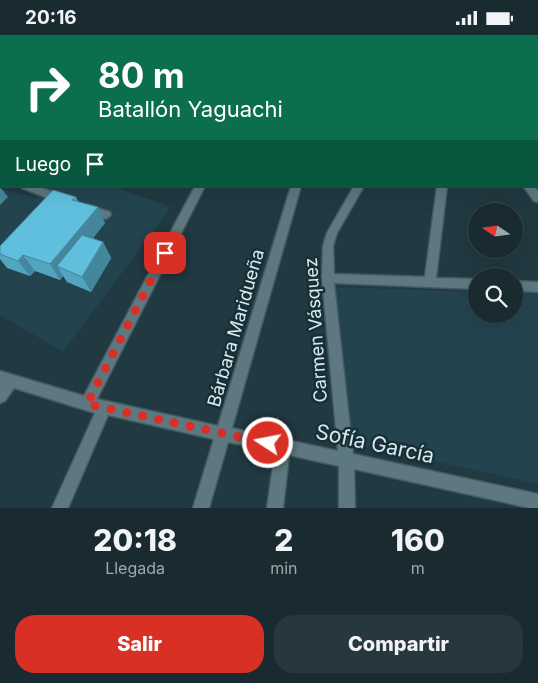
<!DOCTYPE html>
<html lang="es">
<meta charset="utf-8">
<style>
:root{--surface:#192b31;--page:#26373d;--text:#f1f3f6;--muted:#9fa7ab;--line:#37474d;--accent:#d93025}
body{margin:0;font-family:Inter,sans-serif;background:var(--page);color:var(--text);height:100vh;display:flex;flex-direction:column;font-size:19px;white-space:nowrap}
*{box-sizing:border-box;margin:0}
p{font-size:16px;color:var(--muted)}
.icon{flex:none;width:28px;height:28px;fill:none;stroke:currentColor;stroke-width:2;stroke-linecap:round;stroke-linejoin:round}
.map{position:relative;height:473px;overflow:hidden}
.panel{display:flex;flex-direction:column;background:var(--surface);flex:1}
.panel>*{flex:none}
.banner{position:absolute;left:0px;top:0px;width:539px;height:152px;box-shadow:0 5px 20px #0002,0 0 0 1px var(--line);background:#0b6e4f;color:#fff;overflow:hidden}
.needle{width:32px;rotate:283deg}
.fabs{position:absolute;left:468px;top:168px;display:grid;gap:10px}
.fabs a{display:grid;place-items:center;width:55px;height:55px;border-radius:50%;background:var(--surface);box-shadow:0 5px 20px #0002,0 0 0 1px var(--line);font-size:25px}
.pin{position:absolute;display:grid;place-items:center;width:42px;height:42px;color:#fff;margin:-21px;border-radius:10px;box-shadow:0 2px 8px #0006}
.me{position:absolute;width:55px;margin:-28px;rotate:281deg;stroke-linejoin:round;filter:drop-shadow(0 0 4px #0008)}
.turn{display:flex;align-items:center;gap:18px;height:105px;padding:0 15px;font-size:22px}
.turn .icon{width:65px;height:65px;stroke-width:2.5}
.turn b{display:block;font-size:35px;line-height:42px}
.then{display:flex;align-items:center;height:48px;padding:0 15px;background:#0003;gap:10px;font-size:19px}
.eta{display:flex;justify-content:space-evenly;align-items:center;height:85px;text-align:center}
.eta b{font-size:30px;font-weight:800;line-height:35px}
.button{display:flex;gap:10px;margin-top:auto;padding:10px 15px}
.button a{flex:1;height:58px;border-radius:20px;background:var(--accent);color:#fff;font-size:20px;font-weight:800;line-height:58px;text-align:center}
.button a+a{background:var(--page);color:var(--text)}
.status{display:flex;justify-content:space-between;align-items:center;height:35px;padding:0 25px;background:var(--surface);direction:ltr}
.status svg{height:14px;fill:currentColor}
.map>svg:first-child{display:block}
.built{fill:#23444f}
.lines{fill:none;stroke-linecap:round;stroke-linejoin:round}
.street-casing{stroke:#43585f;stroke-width:3}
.secondary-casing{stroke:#43585f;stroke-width:3}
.street{fill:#5e7881;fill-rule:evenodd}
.secondary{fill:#5e7881;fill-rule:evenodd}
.wall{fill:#53a4bf}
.shaded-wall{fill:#44869b}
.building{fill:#61bfde;stroke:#44869b}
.route{stroke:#d93025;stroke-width:9;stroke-dasharray:0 16.2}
.labels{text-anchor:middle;stroke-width:5;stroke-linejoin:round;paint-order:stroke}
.street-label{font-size:18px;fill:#dbe9ee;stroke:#172f37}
.near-street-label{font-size:21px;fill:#dbe9ee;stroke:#172f37}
</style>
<div class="status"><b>20:16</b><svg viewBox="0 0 49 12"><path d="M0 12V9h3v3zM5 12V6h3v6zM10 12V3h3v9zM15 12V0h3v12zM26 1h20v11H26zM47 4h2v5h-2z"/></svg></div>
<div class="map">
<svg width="538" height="473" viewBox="0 0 538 473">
<rect width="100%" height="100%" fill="#213941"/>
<!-- built -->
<path class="built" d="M51 151H112L171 172 63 317 0 280V156L1 154 37 163Z
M334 252 476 257V279H514V258L538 259V449L349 407Z"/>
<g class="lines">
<!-- street casing -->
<g class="street-casing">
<path id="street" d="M0 63H1V67H0Z
M0 140H1V146H0Z
M20 151H36L67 162 68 165 63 169 22 153Z
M195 151H205L97 364 218 391 291 151H301L232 393 338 416 322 243 323 211 327 198 354 151H364L337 198 333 211 334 239 425 242 437 151H447L436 243 476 244V254L334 248 353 419 538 459V473H530L354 434 355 473H339V431L289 420 283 473H267L275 417 228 407 209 473H193L214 404 108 380 68 473H52L95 378 14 353 5 366 0 368V336L84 361Z
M88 170 110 177 111 180 106 184 84 177 83 174Z
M514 246 538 247V257L514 256Z"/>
</g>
<!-- secondary casing -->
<g class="secondary-casing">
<path id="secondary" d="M409 0H417L418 1H410Z
M421 0H429L430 1H422Z
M1 49V55L0 56V50Z
M523 151H534L538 156V167L534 166Z"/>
</g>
<!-- street -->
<use href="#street" class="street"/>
<!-- secondary -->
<use href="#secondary" class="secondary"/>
</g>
<!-- wall -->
<path class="wall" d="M462 0H538V63V1H464Z
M76 162 78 166 105 188 93 203 103 207 111 223 91 257 67 247 63 241 60 245 35 236 30 241 7 233 0 224V211Z"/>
<!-- shaded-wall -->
<path class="shaded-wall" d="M1 153 8 162 0 170V154Z
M98 172 105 188 67 235 57 231 63 241 60 245 50 229Z
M103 207 111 223 91 257 82 242Z
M23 220 35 236 30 241 18 226Z"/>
<!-- building -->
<path class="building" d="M479 0H538V45V1H480Z
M53 155 76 162 72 165 98 172 50 229 23 220 18 226 0 219V211Z
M82 200 103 207 82 242 57 231Z"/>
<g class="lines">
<!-- route -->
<path class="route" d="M165 218 87 369 268 408"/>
</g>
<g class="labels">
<!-- street labels -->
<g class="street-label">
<text transform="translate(236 293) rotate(-74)" y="6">Bárbara Maridueña</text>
<text transform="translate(316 295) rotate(-94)" y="6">Carmen Vásquez</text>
</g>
<!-- near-street labels -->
<g class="near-street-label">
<text transform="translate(375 409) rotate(12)" y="7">Sofía García</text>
</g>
</g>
</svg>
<div class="fabs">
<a><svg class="needle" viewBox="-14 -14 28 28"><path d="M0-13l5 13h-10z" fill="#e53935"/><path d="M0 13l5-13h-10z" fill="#9fa7ab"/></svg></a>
<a><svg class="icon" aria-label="search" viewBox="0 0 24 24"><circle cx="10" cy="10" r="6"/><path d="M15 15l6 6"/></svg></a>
</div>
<div class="pin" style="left:165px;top:218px;background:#d93025"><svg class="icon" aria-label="arrive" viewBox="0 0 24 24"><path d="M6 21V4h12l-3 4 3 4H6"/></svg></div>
<svg class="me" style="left:268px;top:408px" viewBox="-20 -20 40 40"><circle r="17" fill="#d93025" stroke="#fff" stroke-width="3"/><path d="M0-11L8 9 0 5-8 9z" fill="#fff"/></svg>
<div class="banner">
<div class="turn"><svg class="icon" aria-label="right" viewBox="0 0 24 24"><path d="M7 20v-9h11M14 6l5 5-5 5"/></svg><div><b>80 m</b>Batallón Yaguachi</div></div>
<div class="then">Luego<svg class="icon" aria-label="arrive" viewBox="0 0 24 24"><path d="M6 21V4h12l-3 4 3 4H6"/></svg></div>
</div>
</div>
<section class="panel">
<div class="eta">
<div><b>20:18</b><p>Llegada</p></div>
<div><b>2</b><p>min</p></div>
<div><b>160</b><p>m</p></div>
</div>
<div class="button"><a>Salir</a><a>Compartir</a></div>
</section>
